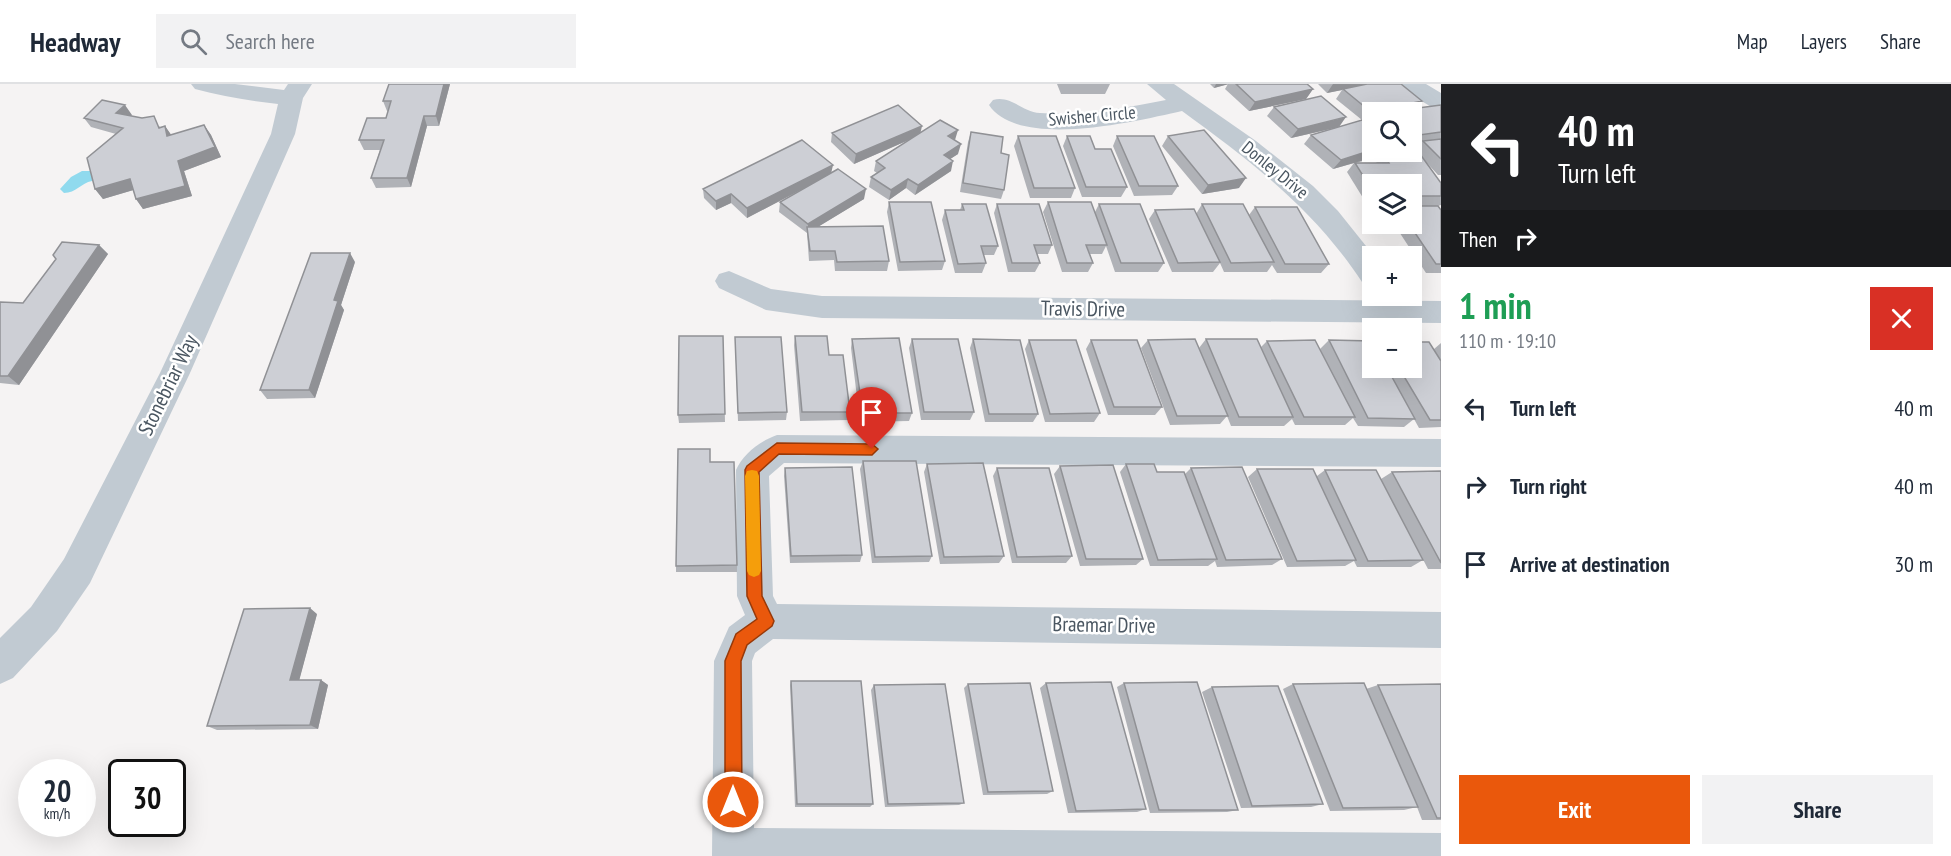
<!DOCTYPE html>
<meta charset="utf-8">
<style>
:root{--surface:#fff;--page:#f2f2f3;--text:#1f2937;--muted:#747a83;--line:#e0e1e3;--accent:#ea580c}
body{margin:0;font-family:"PT Sans Narrow",sans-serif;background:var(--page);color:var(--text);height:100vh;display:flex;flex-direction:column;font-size:22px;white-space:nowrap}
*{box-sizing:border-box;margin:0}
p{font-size:20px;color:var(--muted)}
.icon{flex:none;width:33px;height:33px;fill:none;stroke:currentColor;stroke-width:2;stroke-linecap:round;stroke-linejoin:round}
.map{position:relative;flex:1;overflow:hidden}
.sheet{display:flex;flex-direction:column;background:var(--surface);width:510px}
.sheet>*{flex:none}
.hud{background:#202124;color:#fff;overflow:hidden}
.fabs{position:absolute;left:1362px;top:18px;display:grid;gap:12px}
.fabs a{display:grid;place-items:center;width:60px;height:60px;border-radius:0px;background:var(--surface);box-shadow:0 6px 24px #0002;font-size:30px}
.speed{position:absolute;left:18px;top:675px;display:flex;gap:12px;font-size:30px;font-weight:700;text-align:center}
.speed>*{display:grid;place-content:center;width:78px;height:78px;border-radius:50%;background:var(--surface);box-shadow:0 6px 24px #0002;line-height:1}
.speed small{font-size:15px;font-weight:400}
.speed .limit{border:3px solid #111;border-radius:9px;background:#fff;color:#111}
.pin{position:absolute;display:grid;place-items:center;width:51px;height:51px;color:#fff;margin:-62px -26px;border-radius:50% 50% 50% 0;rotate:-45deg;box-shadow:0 0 6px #0007}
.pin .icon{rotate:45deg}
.me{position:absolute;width:66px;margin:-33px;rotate:0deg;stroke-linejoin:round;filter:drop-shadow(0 0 4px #0008)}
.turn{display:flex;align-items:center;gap:21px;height:126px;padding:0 18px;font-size:27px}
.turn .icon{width:78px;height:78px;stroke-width:2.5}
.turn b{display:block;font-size:42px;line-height:51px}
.then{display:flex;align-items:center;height:57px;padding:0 18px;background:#0003;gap:12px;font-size:22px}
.round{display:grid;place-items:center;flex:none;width:63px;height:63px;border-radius:0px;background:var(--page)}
.overview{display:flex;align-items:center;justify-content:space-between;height:102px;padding:0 18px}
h1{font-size:36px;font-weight:600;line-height:45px;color:#1e9e55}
.cta{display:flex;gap:12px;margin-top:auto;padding:12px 18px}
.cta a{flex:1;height:69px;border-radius:0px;background:var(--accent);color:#fff;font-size:24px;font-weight:600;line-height:69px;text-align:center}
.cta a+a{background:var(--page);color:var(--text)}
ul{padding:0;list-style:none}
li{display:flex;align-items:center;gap:18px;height:78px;padding:0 18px}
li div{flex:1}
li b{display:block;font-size:22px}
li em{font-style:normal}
header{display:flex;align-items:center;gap:36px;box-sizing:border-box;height:84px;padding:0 30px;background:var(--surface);border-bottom:2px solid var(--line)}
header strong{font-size:28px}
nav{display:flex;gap:33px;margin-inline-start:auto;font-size:21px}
.search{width:420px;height:54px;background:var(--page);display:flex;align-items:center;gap:15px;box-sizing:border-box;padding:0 21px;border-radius:0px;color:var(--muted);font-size:22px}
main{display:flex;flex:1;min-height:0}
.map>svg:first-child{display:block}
.water{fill:#90daee}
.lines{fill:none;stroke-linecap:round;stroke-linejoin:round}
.minor{fill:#c1cad2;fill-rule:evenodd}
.wall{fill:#b0b2b7;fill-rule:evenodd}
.shaded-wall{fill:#909195}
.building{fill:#cdcfd5;stroke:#909195;stroke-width:1.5}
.route{fill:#ea580c;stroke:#983908;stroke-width:1.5}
.slow{fill:#f59e0b}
.labels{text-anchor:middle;stroke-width:5;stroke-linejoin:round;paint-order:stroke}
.far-street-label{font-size:18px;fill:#4a5661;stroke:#fff}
.street-label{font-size:21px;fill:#4a5661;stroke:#fff}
</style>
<header>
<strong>Headway</strong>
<div class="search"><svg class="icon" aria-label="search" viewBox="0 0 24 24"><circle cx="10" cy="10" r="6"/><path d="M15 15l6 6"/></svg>Search here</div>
<nav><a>Map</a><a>Layers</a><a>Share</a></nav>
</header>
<main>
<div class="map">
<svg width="1441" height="772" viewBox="0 0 1441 772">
<rect width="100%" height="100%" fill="#f5f3f3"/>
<!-- water -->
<path class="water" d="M82 87H92L94 93 92 97C81 99 76 109 64 109L60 105 71 93Z"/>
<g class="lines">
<!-- minor -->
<path class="minor" d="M191 0H235L284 6 288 0H312L303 14 295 50 190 289 90 499 57 547 13 594 0 600V554L31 523 64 475 160 289 271 50 278 20C249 17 222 12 195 5Z
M1147 0H1174L1256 57 1313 102 1338 127 1374 172 1372 201 1362 198C1314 125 1252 78 1182 27 1137 37 1019 66 989 21L993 16C1011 11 1022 28 1040 29 1083 32 1125 24 1166 16Z
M1398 0H1426L1441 9V26L1433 24 1402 5Z
M729 187 771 205 822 212 1441 217V239L822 234 766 226 719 204 715 197 719 190Z
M777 351 1441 355V383L784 379 769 392 773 512 777 520 1441 528V564L773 555 755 569 752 577 754 744 1441 749V772H712L714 577 729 543 745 531 737 512 736 386C743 370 760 357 777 351Z"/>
</g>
<!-- wall -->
<path class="wall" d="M450 0 439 42H427L411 103 376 104 371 94 380 66H364L359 56 386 34 388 27H387L383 17Z
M1057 0H1110L1105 10H1061Z
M1210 0H1307L1313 5 1306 15 1249 27 1225 5 1228 0 1214 4Z
M1318 0H1401L1415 25 1441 21V91H1438L1426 78 1441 99V121L1438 122 1441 126V189H1426L1394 140H1412V100H1372V122H1368L1347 88 1354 79 1333 85 1304 60 1311 51 1362 36 1336 15 1342 6 1327 9ZM1372 28H1412V60L1422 59 1415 67 1418 70H1385L1387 68 1363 38 1372 36ZM1383 71 1376 79H1356Z
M1274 23 1339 43 1291 54 1267 32Z
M132 31 131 32 161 43 165 42 171 51 204 41 211 51 221 73 184 87 192 112 143 125 136 115 133 106 103 115 95 105 116 50 91 43 84 34Z
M971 48 1001 69 1004 106 1001 115 960 108 968 58Z
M832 49H921L955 56 958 70 950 75 951 87 915 111 906 104 889 116 869 103 871 93 877 89 874 87 876 77 909 56 854 80 831 58Z
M1018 52 1075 104 1071 114H1030L1014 62Z
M1067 52 1095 65 1127 103 1121 113H1082L1063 62Z
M1117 52 1178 102 1172 111 1134 112 1113 62Z
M1168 52 1239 104 1202 110 1162 62Z
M832 88 864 115 819 142 889 177 887 187H835L834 176 809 177 807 149 779 128 780 118 797 108 747 134 731 119 716 126 704 114 703 105Z
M889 118 945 177 942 186 898 187 887 128Z
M1048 118 1095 128 1099 120 1164 179 1158 188H1115L1106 162 1102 170H1090L1093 179 1088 188H1062L1043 128Z
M962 120 998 162 994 171H983L986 179 982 189H955L942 136 945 126H960Z
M997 120 1052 161 1048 170H1037L1040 179 1035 188H1008L994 129Z
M1202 120 1249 131 1255 123 1329 180 1321 189H1277L1272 181 1267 188H1224L1220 179 1213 188H1172L1149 135 1155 126 1196 130Z
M99 161 108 170 19 301 0 299V218L23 219Z
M355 178 341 221 344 226 315 314 267 315 260 306Z
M723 252 725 338 679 339 678 331Z
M795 252 829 271 850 328 848 336 800 337 794 261Z
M735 253 787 328 786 336 738 337Z
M852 255 912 329 909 337 860 338 851 264Z
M912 255 974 328 970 336H921L909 264Z
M973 255 1038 330 1033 338H985L970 264Z
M1206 255 1260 264 1267 257 1326 278 1320 265 1329 256 1372 284H1412L1441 259V343L1419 344 1414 335 1404 343 1358 342 1353 334 1345 341H1295L1292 335 1284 342H1231L1227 332 1220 340 1170 341 1141 264 1148 256 1199 264Z
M1029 256 1100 329 1094 338H1045L1025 265Z
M1091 256 1162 323 1155 331H1108L1086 265Z
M863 377 932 472 929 478 872 479 860 385Z
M927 380 1004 472 999 479 940 480 924 388Z
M1126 380 1157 388 1185 390 1191 384 1282 475 1272 481 1217 483 1215 477 1208 482H1150L1120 388Z
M1060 382 1143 475 1136 481 1080 482 1054 390Z
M785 384 862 471 860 478 790 479 784 392Z
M997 384 1072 472 1066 479H1012L993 392Z
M1257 385 1317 392 1325 386 1381 395 1392 388 1441 387V485H1428L1390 412 1423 476 1411 483H1357L1354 477 1345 482 1287 483 1248 393Z
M737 481V488H676V482Z
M317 530 299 596H321L328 601 318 645 217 646 207 642Z
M791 597 873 720 870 723H795L790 601Z
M1046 599 1146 725 1137 728 1068 729 1040 604Z
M1124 599 1238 726 1227 728 1150 729 1117 603Z
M968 600 1053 707 1047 710 983 711 964 604Z
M1293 600 1366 605 1378 601 1441 600V736H1422L1417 723 1404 726 1330 727 1283 605Z
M874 601 964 719 959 721 885 723 871 606Z
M1212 603 1323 720 1311 723 1241 724 1202 608Z"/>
<!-- shaded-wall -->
<path class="shaded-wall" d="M444 0H450L439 42 436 32Z
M1216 0H1229L1214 4Z
M1333 0H1376L1343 5 1342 6 1327 9Z
M1313 5 1306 15 1249 27 1255 18Z
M1422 17 1414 26 1404 28H1372V35L1363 38 1371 28Z
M125 21 132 31 123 38 116 29Z
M424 32 427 42 411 103 407 94Z
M1346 33 1339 43 1291 54 1298 45Z
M204 41 211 51 221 73 184 87 192 112 143 125 136 115 178 77Z
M165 42 172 52H167Z
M922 42 920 51 854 80 856 70Z
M958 46 955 56 948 52Z
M961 60 958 70 941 81 944 71Z
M1372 66V68H1387L1385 70 1333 85 1341 76Z
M953 77 951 87 915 111 918 101Z
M833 81 831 90 747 134V124Z
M1246 94 1239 104 1202 110 1208 101Z
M130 95 137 105 103 115 95 105Z
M908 95 906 104 889 116 891 106Z
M866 105 864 115 808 149V140Z
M731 110V119L716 126V117Z
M99 161 108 170 19 301 8 292Z
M350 169 355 178 341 221 344 226 315 314 309 306 334 216Z
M310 524 317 530 298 601 290 596Z
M321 596 328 601 318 645 310 641Z"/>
<!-- building -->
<path class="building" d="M389 0H444L436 32H424L407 94H371L384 56H359L367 34H386L391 17H383Z
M1236 0H1307L1313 5 1255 18Z
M1367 0H1401L1422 17 1371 28 1343 5Z
M1321 12 1346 33 1298 45 1274 23Z
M102 16 125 21 116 29 142 34 154 32 159 44 165 42 167 52 204 41 215 63 178 77 185 102 136 115 130 95 95 105 87 74 123 44 84 34Z
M898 21 922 42 856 70 832 49Z
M1441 21V48L1412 52V28H1387Z
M940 36 958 46 948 52 961 60 944 71 953 77 918 101 908 95 891 106 871 93 885 84 876 77Z
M1362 36 1372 45V66L1341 76 1311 51Z
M1204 46 1246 94 1208 101 1168 52Z
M971 48 1003 53 1001 69 1009 71 1004 106 963 99Z
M1018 52H1056L1075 104H1034Z
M1067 52H1090L1095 65H1111L1127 103H1086Z
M1117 52H1154L1178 102H1139Z
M1441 55V75L1423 57Z
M802 56 833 81 747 124 731 110 716 117 703 105Z
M1384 70H1420L1441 99V112H1412V100H1372V106L1355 79H1389Z
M838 85 866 105 808 140 780 118Z
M889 118H931L945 177 900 178Z
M1048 118H1091L1107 161H1086L1093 179H1067Z
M962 120H986L998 162H981L986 179 958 180 945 126H964Z
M997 120H1039L1052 161H1034L1040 179H1012Z
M1099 120H1140L1164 179H1121Z
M1202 120H1243L1274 178 1231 179Z
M1412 122H1438L1441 126V180H1436L1409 140H1412Z
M1255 123H1297L1329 180H1285Z
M1194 125 1220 178 1178 179 1155 126Z
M883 142 889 177 837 178 835 167H810L807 143Z
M62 158 99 161 8 292H0V218L23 219 56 175 53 171Z
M311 169H350L334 216 338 217 309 306H260Z
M679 252H723L725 330 678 331Z
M795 252H827L829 271H843L850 328H802Z
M735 253H781L787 328 738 329Z
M899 254 912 329H863L852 255Z
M912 255H958L974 328H924Z
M973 255 1020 256 1038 330H989Z
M1195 255 1228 332H1177L1148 256Z
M1206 255H1257L1293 333H1239Z
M1029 256H1076L1100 329 1050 330Z
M1091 256H1137L1162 323H1114Z
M1315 256 1355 333H1304L1267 257Z
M1329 256 1372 257V284H1387L1415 335 1368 334Z
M1412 258H1429L1441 277V336H1430L1399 284H1412Z
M678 365H710V378H734L737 481 676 482Z
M863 377H916L932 472 875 473Z
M983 379 1004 472 944 473 927 380Z
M1126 380H1154L1157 388H1184L1217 475 1158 476Z
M1113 381 1143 475H1086L1060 382Z
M852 383 862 471 791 472 785 384Z
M1242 383 1282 475 1226 476 1191 384Z
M997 384H1049L1072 472 1017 473Z
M1257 385H1313L1356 476 1297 477Z
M1325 386H1376L1423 476 1368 477Z
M1441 387V479L1392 388Z
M310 524 290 596H321L310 641 207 642 244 525Z
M791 597H861L873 720H797Z
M1111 598 1146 725 1076 727 1046 599Z
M1197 598 1238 726H1159L1124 599Z
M1030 599 1053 707 988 708 968 600Z
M1364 599 1418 723 1343 724 1293 600Z
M945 600 964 719 888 720 874 601Z
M1441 600V734H1437L1378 601Z
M1278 602 1323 720 1252 722 1212 603Z"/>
<!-- route -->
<path class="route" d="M777 359 872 360 878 365 872 371 779 370 759 388 762 512 774 537 772 542 747 561 741 577 742 718 739 724 733 726 727 724 725 718V577L736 550 757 535 747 512 745 386 747 382Z"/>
<!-- slow -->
<path class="slow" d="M752 386 757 387 759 392 761 487 759 491 754 493 749 491 747 487 745 392 747 387Z"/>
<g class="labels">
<!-- far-street labels -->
<g class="far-street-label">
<text transform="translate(1092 32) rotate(-5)" y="6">Swisher Circle</text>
<text transform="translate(1275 86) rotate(39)" y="6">Donley Drive</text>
</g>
<!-- street labels -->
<g class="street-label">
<text transform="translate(1083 225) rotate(1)" y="7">Travis Drive</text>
<text transform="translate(168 301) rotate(-64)" y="7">Stonebriar Way</text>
<text transform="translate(1104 541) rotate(1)" y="7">Braemar Drive</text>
</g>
</g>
</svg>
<div class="fabs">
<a><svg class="icon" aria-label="search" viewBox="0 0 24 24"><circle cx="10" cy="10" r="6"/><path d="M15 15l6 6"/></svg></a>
<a><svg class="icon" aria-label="layers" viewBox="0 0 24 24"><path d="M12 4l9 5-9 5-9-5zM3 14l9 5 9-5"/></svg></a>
<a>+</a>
<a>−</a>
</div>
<div class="speed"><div>20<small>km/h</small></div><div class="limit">30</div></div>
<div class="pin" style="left:872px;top:365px;background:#d93025"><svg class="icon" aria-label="arrive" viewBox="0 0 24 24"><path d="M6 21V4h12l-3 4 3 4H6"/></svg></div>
<svg class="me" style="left:733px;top:718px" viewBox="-20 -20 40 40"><circle r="17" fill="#ea580c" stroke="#fff" stroke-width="3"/><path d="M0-11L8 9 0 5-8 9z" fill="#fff"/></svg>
</div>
<section class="sheet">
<div class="hud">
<div class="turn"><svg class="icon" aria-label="left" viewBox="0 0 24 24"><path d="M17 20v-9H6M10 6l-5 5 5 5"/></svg><div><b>40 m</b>Turn left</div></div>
<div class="then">Then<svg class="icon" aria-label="right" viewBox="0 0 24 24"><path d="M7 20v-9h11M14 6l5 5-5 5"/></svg></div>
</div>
<div class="overview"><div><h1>1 min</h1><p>110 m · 19:10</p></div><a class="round" style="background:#d93025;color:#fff"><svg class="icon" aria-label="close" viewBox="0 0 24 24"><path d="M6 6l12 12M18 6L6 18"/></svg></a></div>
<ul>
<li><svg class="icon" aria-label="left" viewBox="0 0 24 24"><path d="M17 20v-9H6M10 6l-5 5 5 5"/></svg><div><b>Turn left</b></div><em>40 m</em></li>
<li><svg class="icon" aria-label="right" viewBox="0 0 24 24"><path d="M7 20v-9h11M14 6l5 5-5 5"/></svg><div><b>Turn right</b></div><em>40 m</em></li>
<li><svg class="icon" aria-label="arrive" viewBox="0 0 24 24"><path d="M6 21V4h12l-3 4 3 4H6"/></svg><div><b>Arrive at destination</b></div><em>30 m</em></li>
</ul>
<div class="cta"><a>Exit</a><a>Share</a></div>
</section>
</main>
